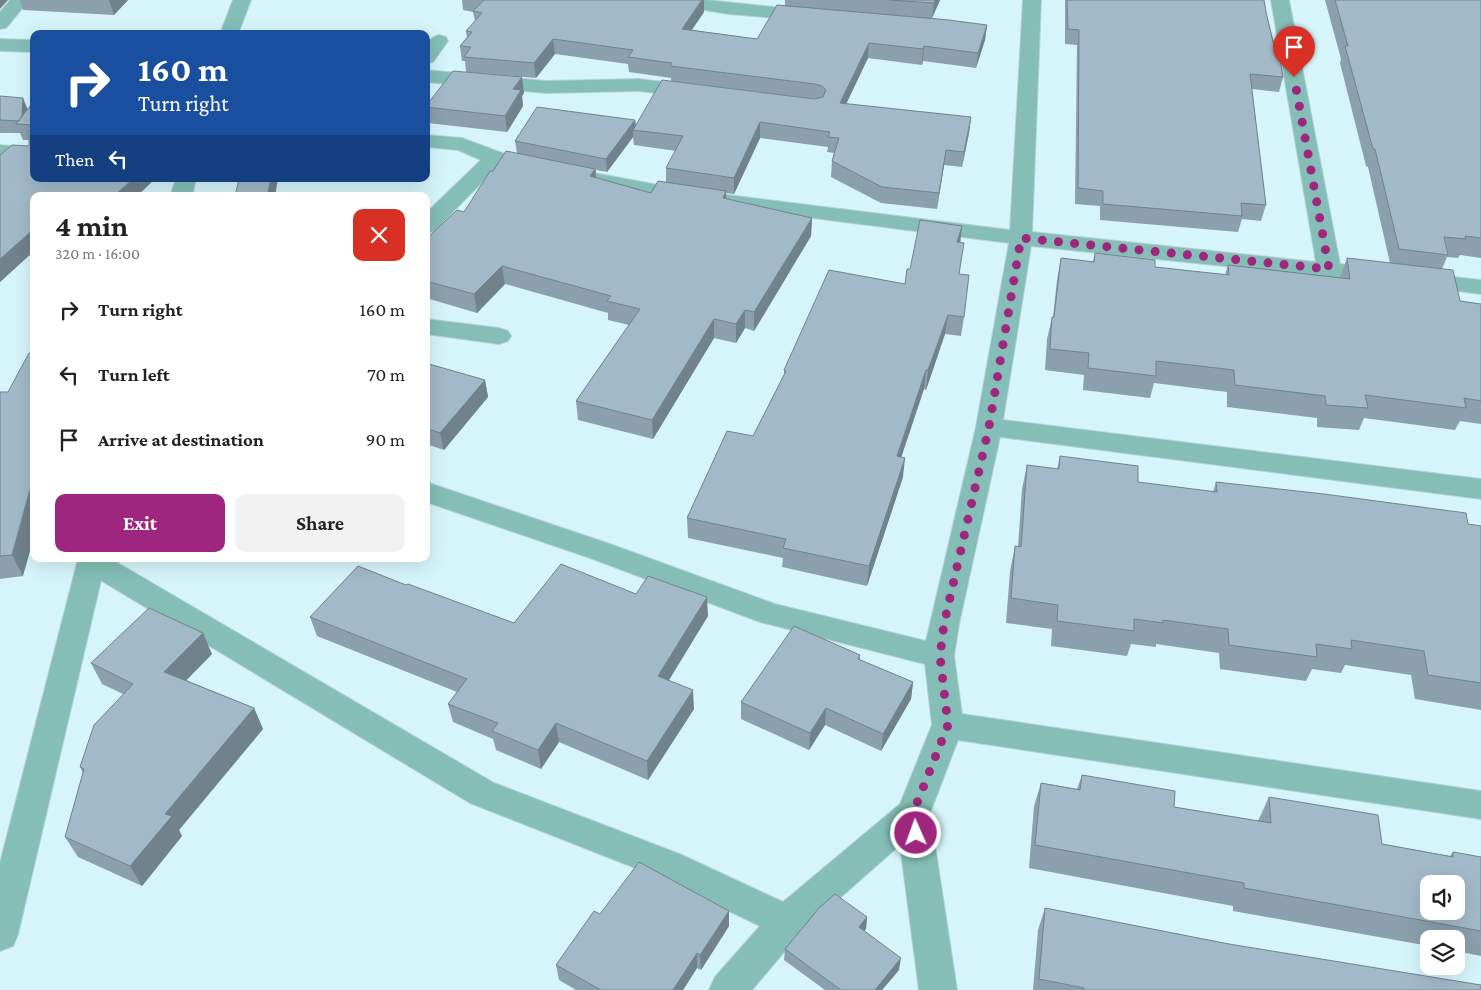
<!DOCTYPE html>
<meta charset="utf-8">
<style>
:root{--surface:#fff;--page:#f2f2f2;--text:#222;--muted:#767676;--accent:#9e267e}
body{margin:0;font-family:"Crimson Pro",serif;background:var(--page);color:var(--text);height:100vh;display:flex;flex-direction:column;font-size:19px;white-space:nowrap}
*{box-sizing:border-box;margin:0}
p{font-size:16px;color:var(--muted)}
.icon{flex:none;width:28px;height:28px;fill:none;stroke:currentColor;stroke-width:2;stroke-linecap:round;stroke-linejoin:round}
.map{position:relative;flex:1;overflow:hidden}
.panel{position:absolute;left:30px;top:192px;width:400px;height:370px;display:flex;flex-direction:column;background:var(--surface);border-radius:10px;box-shadow:0 5px 20px #0002}
.panel>*{flex:none}
.top-card{position:absolute;left:30px;top:30px;width:400px;height:152px;border-radius:10px;box-shadow:0 5px 20px #0002;background:#1a4fa0;color:#fff;overflow:hidden}
.fabs{position:absolute;left:1420px;top:875px;display:grid;gap:10px}
.fabs a{display:grid;place-items:center;width:45px;height:45px;border-radius:10px;background:var(--surface);box-shadow:0 5px 20px #0002;font-size:25px}
.pin{position:absolute;display:grid;place-items:center;width:42px;height:42px;color:#fff;margin:-51px -21px;border-radius:50% 50% 50% 0;rotate:-45deg;box-shadow:0 0 5px #0007}
.pin .icon{rotate:45deg}
.me{position:absolute;width:55px;margin:-28px;rotate:358deg;stroke-linejoin:round;filter:drop-shadow(0 0 4px #0008)}
.turn{display:flex;align-items:center;gap:18px;height:105px;padding:0 25px;font-size:22px}
.turn .icon{width:65px;height:65px;stroke-width:2.5}
.turn b{display:block;font-size:35px;line-height:42px}
.then{display:flex;align-items:center;height:48px;padding:0 25px;background:#0003;gap:10px;font-size:19px}
.round{display:grid;place-items:center;flex:none;width:52px;height:52px;border-radius:10px;background:var(--page)}
.overview{display:flex;align-items:center;justify-content:space-between;height:85px;padding:0 25px}
h1{font-size:30px;font-weight:700;line-height:38px}
.cta{display:flex;gap:10px;margin-top:auto;padding:10px 25px}
.cta a{flex:1;height:58px;border-radius:10px;background:var(--accent);color:#fff;font-size:20px;font-weight:700;line-height:58px;text-align:center}
.cta a+a{background:var(--page);color:var(--text)}
ul{padding:0;list-style:none}
li{display:flex;align-items:center;gap:15px;height:65px;padding:0 25px}
li div{flex:1}
li b{display:block;font-size:19px}
li em{font-style:normal}
.map>svg:first-child{display:block}
.lines{fill:none;stroke-linecap:round;stroke-linejoin:round}
.minor-casing{stroke:#b6d2d8;stroke-width:2}
.tertiary-casing{stroke:#b6d2d8;stroke-width:2}
.minor{fill:#84beb7;fill-rule:evenodd}
.tertiary{fill:#84beb7;fill-rule:evenodd}
.wall{fill:#8b9fac;fill-rule:evenodd}
.shaded-wall{fill:#71828c}
.building{fill:#a2b9c8;stroke:#71828c;fill-rule:evenodd}
.route{stroke:#9e267e;stroke-width:9;stroke-dasharray:0 16.2}
</style>
<div class="map">
<svg width="1481" height="990" viewBox="0 0 1481 990">
<rect width="100%" height="100%" fill="#d6f5fb"/>
<g class="lines">
<!-- minor casing -->
<g class="minor-casing">
<path id="minor" d="M10 0H29L6 28 0 29V12Z
M665 0H707L811 11 817 12 820 16 817 20 811 21 729 14 674 5 668 4Z
M1023 0H1041L1032 232 1316 262 1271 0H1289L1340 264 1386 270 1390 275 1386 280 1378 282 1031 246 1003 420 1481 479V499L1000 437 959 624 954 656 962 714 1481 791V819L958 740 930 813 957 990H919L900 845 800 933 752 990H709L715 977 760 926 658 877 470 803 82 569 78 561 79 559H111L494 783 682 855 783 902 900 804 932 725 925 664 760 622 590 558 426 502V482L610 544 775 604 926 641 976 427 1009 243 680 201 578 182 570 181 567 176 570 171 578 170 680 189 1010 230Z
M439 35 446 37 448 41 433 62 426 64C426 51 424 39 439 35Z
M0 39 34 40V52L0 51Z
M426 70 546 81 639 79 696 86 703 88 706 92 703 96 696 98 639 91 546 93 426 82Z
M426 135 462 138 502 153 545 164 549 168 545 172 538 174 499 165 434 231 426 233V213L481 160 458 150 426 147Z
M0 145 34 148V160L0 157Z
M1418 273 1481 280V294L1410 285 1406 280 1410 275Z
M426 319 499 328 508 331 511 336 508 341 499 344 426 334Z"/>
</g>
<!-- tertiary casing -->
<g class="tertiary-casing">
<path id="tertiary" d="M233 0H251L238 34H220Z
M176 179H196L192 196H170Z
M78 559H106L18 934 13 946 0 951V863Z"/>
</g>
<!-- minor -->
<use href="#minor" class="minor"/>
<!-- tertiary -->
<use href="#tertiary" class="tertiary"/>
</g>
<!-- wall -->
<path class="wall" d="M20 0H128L114 15 23 10Z
M462 0H704V12L692 30 757 39 785 6V0H940L932 18 987 25 985 40 976 68 923 61 922 65 868 58 846 104 971 117 969 133 962 167 944 165 937 209 881 203 831 177 832 161 834 153 827 152 828 147 760 138 734 194 726 193V199L812 218 811 236 754 331 745 328 736 343 714 338 653 439 578 420 576 401 629 325 608 320V313L505 284 477 313 426 298V239L464 212 493 171 517 153 515 141 635 120 636 125 815 99 671 81V78L629 72 628 64 555 54 536 78 466 72 465 61H462L460 46 467 37 466 31 475 21 473 12 463 10ZM633 137 634 145 676 151 666 168V182L651 193 596 178V170L607 172Z
M1065 0H1264L1266 12 1283 77 1279 92 1252 89 1266 205 1261 221 1242 219 1238 232 1100 220V206L1075 204 1077 45 1065 44Z
M1325 0H1481V258L1460 255 1458 258 1447 257 1442 269 1460 301 1481 304V424L1460 421 1455 430 1364 418 1359 430 1317 427V418L1227 407V392L1154 383 1150 398 1083 390 1084 375 1045 370 1047 339 1052 317H1053L1057 280 1061 258 1093 262 1095 253 1155 267 1225 275 1228 265 1340 278 1347 258 1390 263 1368 167 1366 166 1340 63 1341 59Z
M524 93 522 96 523 106 507 132 428 123 426 112V106Z
M0 96 28 109 34 101V179L154 180 34 196V251L0 282 29 146V140H23L20 133H0Z
M962 226 960 242 959 274 964 317 961 336 945 334 926 390 924 389 901 457 903 477 867 586 782 567 783 558 688 538 687 518 753 436 784 375V370L905 284 910 269Z
M426 367 485 380 488 397 444 450 426 444Z
M0 392 23 576 0 579Z
M1060 456 1138 482 1213 492 1216 482 1481 526V710L1415 699 1411 675 1345 665 1341 673 1312 669 1306 681 1220 669 1219 653 1156 644V647L1131 644 1127 656 1051 646 1052 629 1006 623 1010 571 1015 546 1018 547 1022 489 1027 465 1057 469Z
M406 585 514 623 636 594 708 616 668 680 694 709 648 780 559 742 541 769 496 750 493 739 453 722 448 704 457 692 317 636 310 617Z
M212 654 186 680 254 708 263 729 179 830 182 836 142 886 78 857 65 837 83 773 80 767 123 694 102 684 91 663Z
M860 655V660L913 682 911 699 881 751 825 725 809 750 741 719V702Z
M1082 775 1174 807 1258 821 1269 797 1382 844 1450 856 1453 852 1481 857V956L1456 951V939H1429V946L1233 911V906L1029 868 1034 806 1041 783 1077 789Z
M1045 908 1229 944 1481 990H1033L1038 930Z
M729 911V926L701 970 697 968 683 990H576L559 980 556 965 600 914Z
M867 917 866 929 864 931 899 970 882 990H825L784 960 785 949Z"/>
<!-- shaded-wall -->
<path class="shaded-wall" d="M0 0H8L0 9Z
M109 0H128L114 15Z
M702 0H704V12L682 44V29Z
M935 0H940L932 18 934 3Z
M987 25 985 40 976 68 978 53Z
M553 39 555 54 536 78 534 63Z
M869 43 868 58 839 119 840 103Z
M924 46 923 61 922 65 923 49Z
M522 77 524 93 522 96 523 106 507 132 505 116 513 89Z
M23 98 28 110 22 121Z
M971 117 969 133 962 167 964 152Z
M635 120 636 130H633V137L607 172 606 159Z
M760 122V138L734 194V178Z
M946 150 944 165 937 209 939 193Z
M595 169 597 186 590 176Z
M133 179H154V180L137 196H114Z
M271 179H278L275 196H267Z
M726 191 727 209 723 198Z
M812 218 811 236 754 331V312Z
M962 226 960 245 957 242Z
M34 229V251L0 282V259Z
M502 266 505 284 477 313 474 294Z
M745 310V328L736 343V324Z
M948 315 945 334 926 390 928 370Z
M714 319V338L653 439 652 420Z
M926 370 924 389 895 476 897 456Z
M485 380 488 397 444 450 440 433Z
M905 458 903 477 867 586 869 566Z
M34 475V537L23 576 12 555Z
M707 597 708 616 660 695 658 676Z
M203 633 212 654 174 693 164 672Z
M913 682 911 699 881 751 883 734Z
M693 690 694 709 648 780 647 761Z
M254 708 263 729 179 830 182 836 142 886 130 866 165 814Z
M826 708 825 725 809 750 810 733Z
M556 723 559 742 541 769 538 750Z
M729 911V926L701 970 700 955Z
M867 917 866 929 858 939 859 927Z
M697 953V968L683 990H673Z
M901 958 899 970 882 990H875Z"/>
<!-- building -->
<path class="building" d="M484 0H702L682 29 757 39 777 5 949 20 987 25 978 53 924 46 923 49 869 43 840 103 971 117 964 152 946 150 939 193 882 187 832 161 839 138 828 137 830 132 760 122 734 178 666 168 683 136 633 130 662 80 814 99 823 97 826 90 822 86 815 84 670 66 672 63 628 57 633 50 553 39 534 63 464 57 471 47 460 46 472 32 466 31 482 13 473 11Z
M889 0H935L934 3Z
M1067 0H1264L1266 12 1273 42H1277L1283 77 1250 74 1266 205 1241 203 1242 216 1103 204V191L1078 188 1079 30 1068 29Z
M1335 0H1481V238L1465 236 1466 239 1444 237 1448 255 1399 249 1375 149H1373L1345 46H1348Z
M453 71 522 77 513 89 521 90 505 116 426 107V106Z
M0 96 23 98 22 116 19 121 0 120Z
M34 101V125L16 124Z
M537 107 635 120 606 159 515 141Z
M34 127V179H133L114 196H34V229L0 259V155L12 145 29 146V131Z
M506 151 595 169 590 176 651 193 658 181 726 191 723 198 812 218 754 312 745 310 736 324 714 319 652 420 576 401 640 309 607 301 611 296 502 266 474 294 426 281V239L457 210 464 212 490 171H493Z
M239 179H271L267 196H235Z
M920 220 962 226 957 242 964 243 959 274 969 275 964 317 948 315 928 370H926L897 456 905 458 869 566 783 548 786 539 687 518 727 431 753 436 786 371 784 370 829 270 905 284 907 269H910Z
M1095 253 1155 260V267L1229 275 1228 265 1350 279 1347 258 1453 270 1460 301 1481 304V401L1464 398 1466 408 1365 395 1368 408 1326 405 1325 396 1235 385 1234 370 1156 361V376L1088 368 1089 353 1050 349 1052 317H1054L1061 258 1094 262Z
M29 353H34V475L12 555 0 556V392H8Z
M429 364 485 380 440 433 426 428V367Z
M1060 456 1138 466V482L1217 492 1216 482 1324 494 1466 513 1468 524 1481 526V683L1428 675 1424 651 1351 640 1352 649 1316 644 1317 657 1229 645 1228 629 1163 620V623L1134 619V631L1057 621 1058 605 1011 598 1015 546 1021 547 1027 465 1059 469Z
M561 564 636 594 648 576 707 597 658 676 693 690 647 761 556 723 538 750 492 731 498 723 448 704 467 679 310 617 358 566 406 585 408 584 514 623Z
M149 608 203 633 164 672 254 708 165 814 172 816 130 866 65 837 84 769 80 767 94 725 133 684 91 663Z
M794 626 860 655 858 659 913 682 883 734 826 708 810 733 741 702Z
M1082 775 1175 791 1174 807 1271 823 1269 797 1378 815 1382 844 1453 857V852L1481 857V931L1244 888V883L1035 845 1041 783 1080 790ZM1429 884H1456V911H1429Z
M639 862 729 911 700 955 697 953 673 990H601L556 965 594 911 600 914Z
M835 894 867 917 859 927 901 958 875 990H841L785 949 819 908Z
M1045 908 1229 944 1481 985V990H1084V988L1039 979Z"/>
<g class="lines">
<!-- route -->
<path class="route" d="M916 833 913 813 948 725 940 656 944 624 989 427 1021 238 1329 269 1294 77"/>
</g>
</svg>
<div class="fabs">
<a><svg class="icon" aria-label="sound" viewBox="0 0 24 24"><path d="M4 9h4l5-4v14l-5-4H4zM17 9q2 3 0 6"/></svg></a>
<a><svg class="icon" aria-label="layers" viewBox="0 0 24 24"><path d="M12 4l9 5-9 5-9-5zM3 14l9 5 9-5"/></svg></a>
</div>
<div class="pin" style="left:1294px;top:77px;background:#d93025"><svg class="icon" aria-label="arrive" viewBox="0 0 24 24"><path d="M6 21V4h12l-3 4 3 4H6"/></svg></div>
<svg class="me" style="left:916px;top:833px" viewBox="-20 -20 40 40"><circle r="17" fill="#9e267e" stroke="#fff" stroke-width="3"/><path d="M0-11L8 9 0 5-8 9z" fill="#fff"/></svg>
<div class="top-card">
<div class="turn"><svg class="icon" aria-label="right" viewBox="0 0 24 24"><path d="M7 20v-9h11M14 6l5 5-5 5"/></svg><div><b>160 m</b>Turn right</div></div>
<div class="then">Then<svg class="icon" aria-label="left" viewBox="0 0 24 24"><path d="M17 20v-9H6M10 6l-5 5 5 5"/></svg></div>
</div>
<section class="panel">
<div class="overview"><div><h1>4 min</h1><p>320 m · 16:00</p></div><a class="round" style="background:#d93025;color:#fff"><svg class="icon" aria-label="close" viewBox="0 0 24 24"><path d="M6 6l12 12M18 6L6 18"/></svg></a></div>
<ul>
<li><svg class="icon" aria-label="right" viewBox="0 0 24 24"><path d="M7 20v-9h11M14 6l5 5-5 5"/></svg><div><b>Turn right</b></div><em>160 m</em></li>
<li><svg class="icon" aria-label="left" viewBox="0 0 24 24"><path d="M17 20v-9H6M10 6l-5 5 5 5"/></svg><div><b>Turn left</b></div><em>70 m</em></li>
<li><svg class="icon" aria-label="arrive" viewBox="0 0 24 24"><path d="M6 21V4h12l-3 4 3 4H6"/></svg><div><b>Arrive at destination</b></div><em>90 m</em></li>
</ul>
<div class="cta"><a>Exit</a><a>Share</a></div>
</section>
</div>
